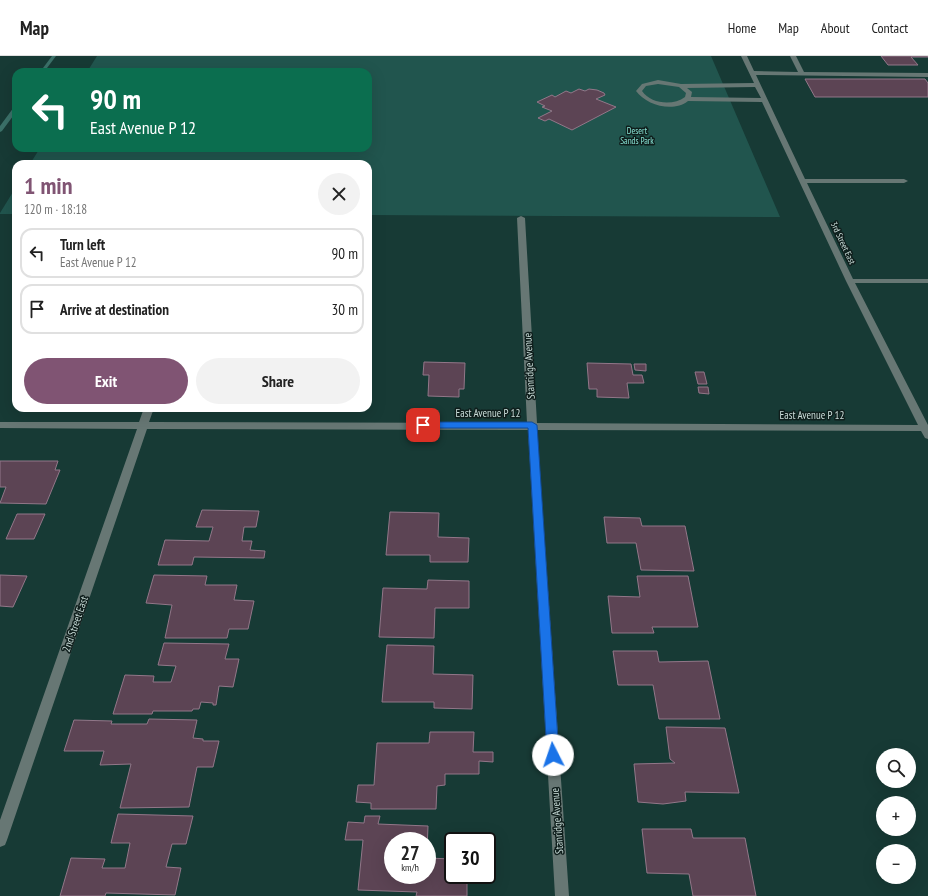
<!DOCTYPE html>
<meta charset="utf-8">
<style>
:root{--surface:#fff;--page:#f2f2f2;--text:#222;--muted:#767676;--line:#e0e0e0;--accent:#805473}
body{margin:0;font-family:"PT Sans Narrow",sans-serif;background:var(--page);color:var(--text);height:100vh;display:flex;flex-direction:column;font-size:15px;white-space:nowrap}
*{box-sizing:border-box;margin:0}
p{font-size:13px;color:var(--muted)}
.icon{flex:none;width:22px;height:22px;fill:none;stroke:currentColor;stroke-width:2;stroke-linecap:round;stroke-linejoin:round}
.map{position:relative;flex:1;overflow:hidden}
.sheet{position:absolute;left:12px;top:104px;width:360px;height:252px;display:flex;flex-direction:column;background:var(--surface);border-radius:12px;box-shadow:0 4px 16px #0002}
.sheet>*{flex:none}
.guide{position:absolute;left:12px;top:12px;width:360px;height:84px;border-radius:12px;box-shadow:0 4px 16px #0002;background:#0b6e4f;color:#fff;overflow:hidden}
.tools{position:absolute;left:876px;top:692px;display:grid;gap:8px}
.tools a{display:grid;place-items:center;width:40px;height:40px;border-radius:50%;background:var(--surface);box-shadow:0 4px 16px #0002;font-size:20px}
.speed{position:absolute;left:384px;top:776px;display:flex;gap:8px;font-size:20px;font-weight:700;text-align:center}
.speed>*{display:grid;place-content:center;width:52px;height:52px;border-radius:50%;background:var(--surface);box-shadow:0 4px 16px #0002;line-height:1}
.speed small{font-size:10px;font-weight:400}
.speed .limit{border:2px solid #111;border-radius:6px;background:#fff;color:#111}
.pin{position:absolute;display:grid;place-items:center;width:34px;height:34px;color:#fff;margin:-17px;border-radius:8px;box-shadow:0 2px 6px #0006}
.me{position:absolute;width:44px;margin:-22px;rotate:356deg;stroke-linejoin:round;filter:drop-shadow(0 0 3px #0008)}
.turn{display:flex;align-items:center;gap:14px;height:84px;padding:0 12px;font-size:18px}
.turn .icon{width:52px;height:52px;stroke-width:2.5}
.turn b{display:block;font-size:28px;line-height:34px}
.round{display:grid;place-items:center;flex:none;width:42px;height:42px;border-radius:21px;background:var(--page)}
.summary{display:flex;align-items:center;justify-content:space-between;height:68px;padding:0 12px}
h1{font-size:24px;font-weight:700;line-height:30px;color:var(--accent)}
.action{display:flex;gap:8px;margin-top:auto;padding:8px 12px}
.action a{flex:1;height:46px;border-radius:24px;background:var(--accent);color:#fff;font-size:16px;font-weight:700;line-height:46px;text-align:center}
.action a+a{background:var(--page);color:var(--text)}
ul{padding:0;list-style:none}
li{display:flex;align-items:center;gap:12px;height:50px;margin:0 8px 6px;padding:0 4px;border:2px solid var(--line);border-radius:12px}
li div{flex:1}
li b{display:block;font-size:15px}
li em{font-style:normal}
header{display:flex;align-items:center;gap:24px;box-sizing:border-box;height:56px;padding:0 20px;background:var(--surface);border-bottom:1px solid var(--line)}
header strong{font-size:19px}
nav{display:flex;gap:22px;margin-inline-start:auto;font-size:14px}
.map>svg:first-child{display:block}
.green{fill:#21554e}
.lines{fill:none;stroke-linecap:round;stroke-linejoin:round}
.stream{fill:#3b7169;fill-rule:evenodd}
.building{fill:#5c4454;stroke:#927789}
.minor{fill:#677774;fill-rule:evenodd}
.route{fill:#1a73e8;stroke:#114b97}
.labels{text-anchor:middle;stroke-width:3;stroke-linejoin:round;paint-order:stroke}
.far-park-label{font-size:9px;fill:#87e2d4;stroke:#0f1e1c}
.far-street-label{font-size:9px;fill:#caddd9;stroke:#0f1e1c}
.street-label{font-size:11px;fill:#caddd9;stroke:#0f1e1c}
</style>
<header>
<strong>Map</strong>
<nav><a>Home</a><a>Map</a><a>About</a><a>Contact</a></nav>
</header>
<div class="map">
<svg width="928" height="840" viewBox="0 0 928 840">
<rect width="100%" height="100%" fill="#173a35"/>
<!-- green -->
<path class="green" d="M97 0H711L780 161 368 159V108H30L40 92H368V16H87Z
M16 131V158H0V157Z"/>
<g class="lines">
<!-- stream -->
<path class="stream" d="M52 0H56L44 16H40Z
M16 50V56L2 75 0 76V70L14 51Z"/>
</g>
<!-- building -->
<path class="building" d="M881 0H927L928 1H911L918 9H888Z
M805 23H925L928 27V41H815Z
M579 33 585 35 589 33 597 34 604 37 605 39 596 43 616 51 572 74 549 63 545 65 538 62 552 55 542 51 545 50 537 46 552 39 555 41 566 35 571 37Z
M424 306 465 307 464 333H459V341L428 340 429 319H423Z
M587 307 631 308 633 319H642L644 327H627L629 342 597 341V333H589Z
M634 308H646V315L635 314Z
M695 316H704L707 328H698Z
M698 331H708L709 338 699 337Z
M0 405H58L55 414H60L46 448 0 447 6 431H0Z
M202 454 259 455 256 471H244L242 485H252L250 494 265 495 264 502 194 501 192 509H158L165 484 209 485 213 471H196Z
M390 456 439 457 438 481 469 482 468 506H430V499H386Z
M17 458H45L34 483H6Z
M604 461 640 462 642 470H685L694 515 641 514 636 487H607Z
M0 519 27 520 13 551 0 550Z
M154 519 207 520 205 529H237L234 544 254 545 248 573H229L227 582H165L172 549 146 547Z
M637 520H688L698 571H652L654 577H612L608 540 640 541Z
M428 524 469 525V552H435L434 582 379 581 383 532 427 533Z
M164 587 229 588 225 603H239L233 631 219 630 216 649H213V647L201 646 199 653H193L192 655H153L152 658H113L125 619 154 620 153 626H171L176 610 158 609Z
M387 589 434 590 433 618 473 619 472 653 434 652V646H382Z
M613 595H657L659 606 708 605 720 663H659L653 629H618Z
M149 663 197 664 193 682 203 683V685H219L213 711H197L189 751 120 752 131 708 100 709 104 695H64L74 664 112 665 111 668H147Z
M666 671 725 672 739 737 685 736 686 745 663 748 638 746 634 708 675 707 670 703Z
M430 676H474L473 696H493V706L479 705V718H445V729L437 730 436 753H371V747L356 746 358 729H374L377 687H429Z
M118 758 193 760 186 788H172L166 811 181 812 175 839 106 837 105 840H60L71 802 105 803 102 812H125L130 787H111Z
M365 760H380L378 768 428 770 427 794V785H393V819H427V802L453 803V819H467V840H416L417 836 358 834 363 784H345L348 766 364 767Z
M642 773H691L693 782H745L756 840H693L689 818 647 817Z"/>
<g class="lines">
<!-- minor -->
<path class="minor" d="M741 0H747L754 15 798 16 790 0H796L804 16 928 17V21L756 19 805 123H904L908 125 904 127H807L853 223H928V227H855L928 369V383L925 382 921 375 537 374 569 840H555L528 374 147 373 7 784 5 789 0 791V764L137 373 0 372V366H139L144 352H154L149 366 527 367 517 162 521 160 525 162 537 367 918 369 846 225 762 46 688 45C673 57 646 49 636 35L642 28 658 24 681 28 754 27ZM658 28 679 31 686 37 685 41C673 50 651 48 642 35L646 30ZM755 31 761 42 691 41 692 36 687 32Z"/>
</g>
<!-- route -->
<path class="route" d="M423 366H532L537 369 559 699 557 703 553 704 549 703 547 699 528 372H423L419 369Z"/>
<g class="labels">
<!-- far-park labels -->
<g class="far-park-label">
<text x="637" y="78">Desert<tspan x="637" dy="10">Sands Park</tspan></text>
</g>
<!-- far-street labels -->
<g class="far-street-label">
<text transform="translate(843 187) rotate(65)" y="3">3rd Street East</text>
</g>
<!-- street labels -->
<g class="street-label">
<text transform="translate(529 310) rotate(-93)" y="4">Stanridge Avenue</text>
<text x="488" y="361">East Avenue P 12</text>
<text x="812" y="363">East Avenue P 12</text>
<text transform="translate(75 568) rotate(-71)" y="4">2nd Street East</text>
<text transform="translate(557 765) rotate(-94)" y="4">Stanridge Avenue</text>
</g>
</g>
</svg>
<div class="tools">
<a><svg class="icon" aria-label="search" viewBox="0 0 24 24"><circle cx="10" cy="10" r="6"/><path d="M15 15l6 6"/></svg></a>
<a>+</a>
<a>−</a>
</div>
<div class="speed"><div>27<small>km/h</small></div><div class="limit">30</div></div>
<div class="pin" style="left:423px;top:369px;background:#d93025"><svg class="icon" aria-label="arrive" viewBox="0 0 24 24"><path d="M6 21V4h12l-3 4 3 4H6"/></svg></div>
<svg class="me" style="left:553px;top:699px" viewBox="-20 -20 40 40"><circle r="19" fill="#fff"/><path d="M0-13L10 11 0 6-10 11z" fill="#1a73e8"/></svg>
<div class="guide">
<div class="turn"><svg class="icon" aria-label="left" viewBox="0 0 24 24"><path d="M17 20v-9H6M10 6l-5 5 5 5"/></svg><div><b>90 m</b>East Avenue P 12</div></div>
</div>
<section class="sheet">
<div class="summary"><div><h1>1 min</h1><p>120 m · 18:18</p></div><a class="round"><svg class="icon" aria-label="close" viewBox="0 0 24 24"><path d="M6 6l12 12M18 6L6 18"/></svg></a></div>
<ul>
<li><svg class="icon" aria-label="left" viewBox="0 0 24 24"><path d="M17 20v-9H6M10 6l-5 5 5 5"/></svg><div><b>Turn left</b><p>East Avenue P 12</p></div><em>90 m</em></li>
<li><svg class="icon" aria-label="arrive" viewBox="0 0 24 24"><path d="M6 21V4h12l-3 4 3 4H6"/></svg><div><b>Arrive at destination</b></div><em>30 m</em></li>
</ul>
<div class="action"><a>Exit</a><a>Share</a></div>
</section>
</div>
